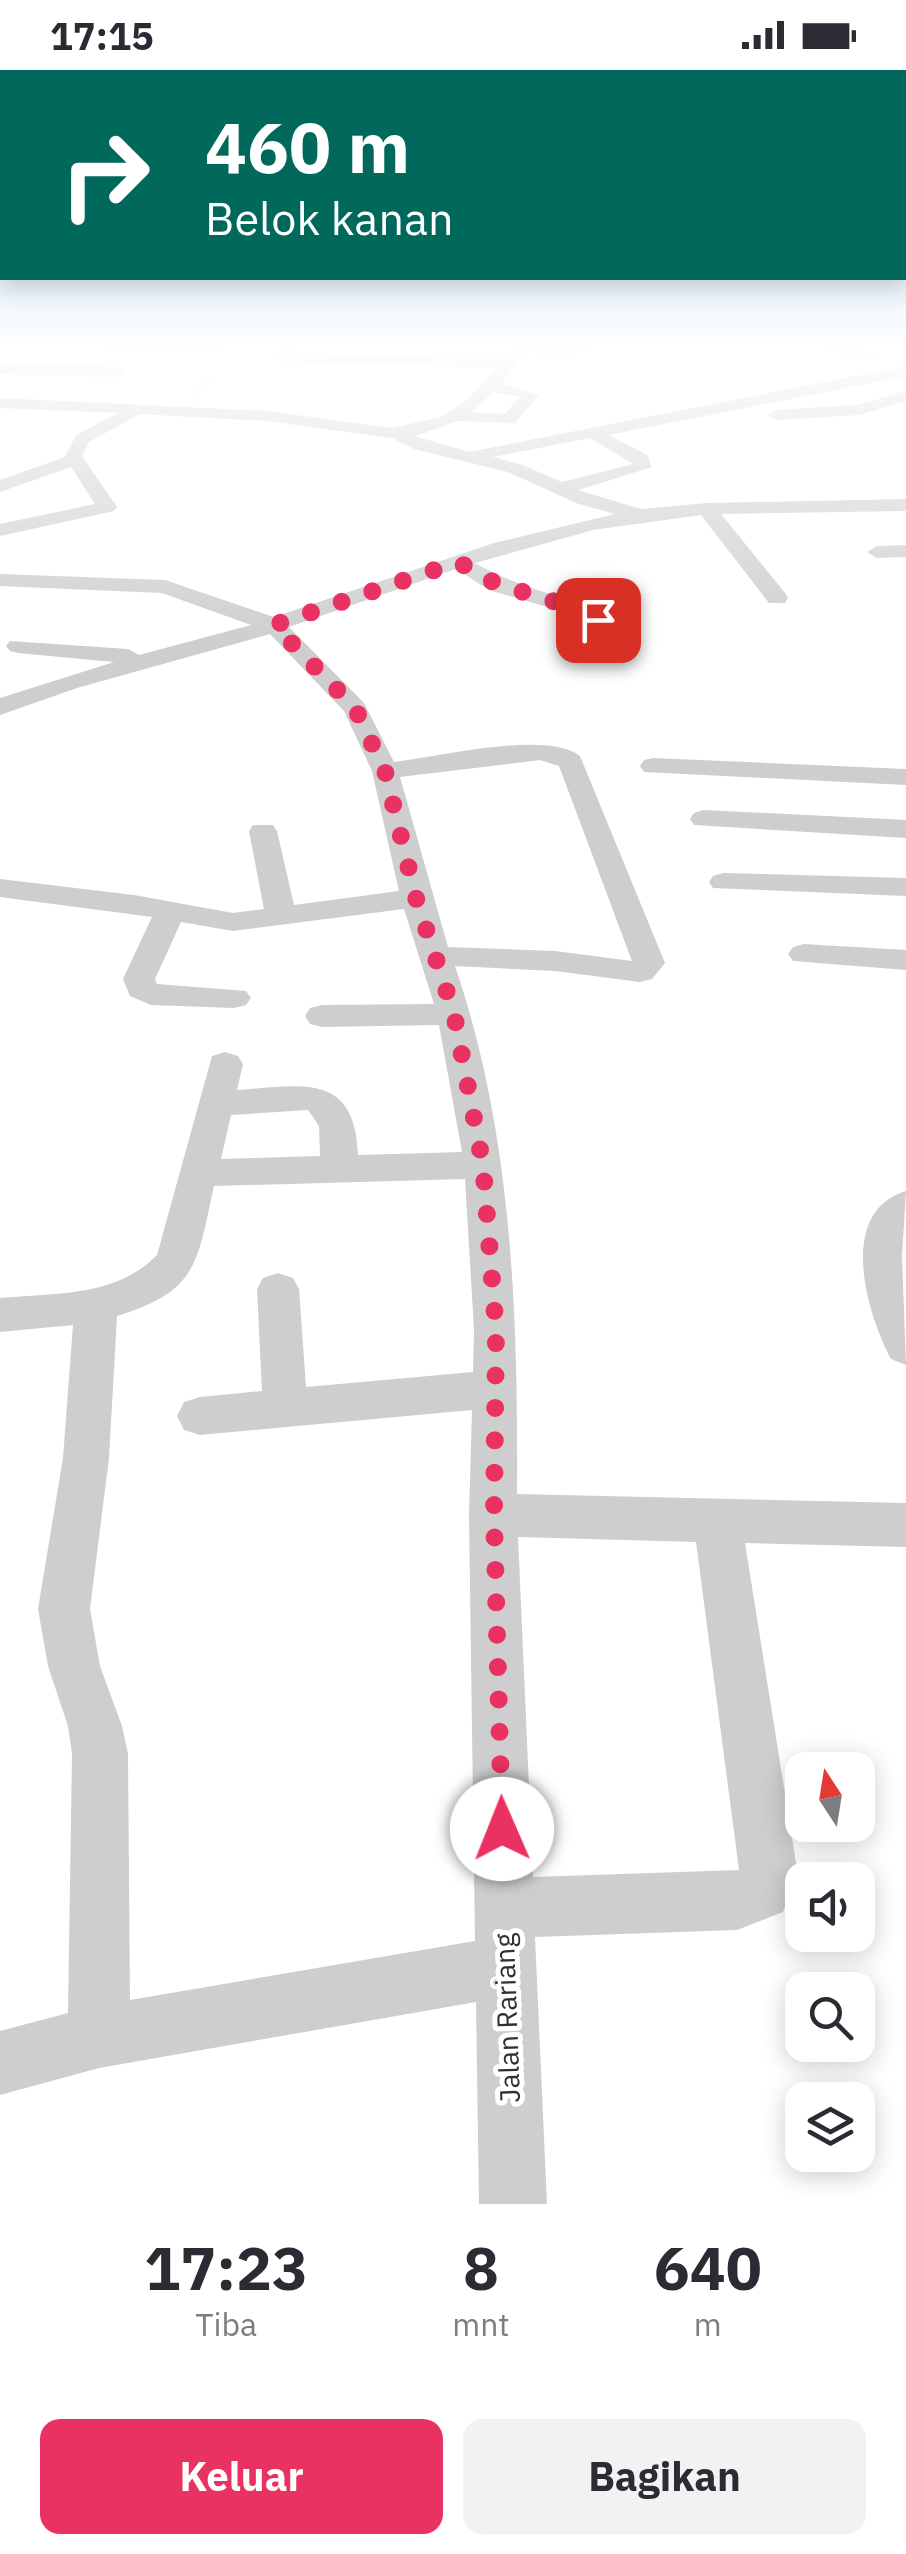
<!DOCTYPE html>
<html lang="id">
<style>
:root{--surface:#fff;--page:#f2f2f3;--text:#2b2b33;--muted:#7c7c81;--accent:#e93261}
body{margin:0;font-family:"IBM Plex Sans",sans-serif;background:var(--page);color:var(--text);height:100vh;display:flex;flex-direction:column;font-size:38px;white-space:nowrap}
*{box-sizing:border-box;margin:0}
p{font-size:32px;color:var(--muted)}
.icon{flex:none;width:55px;height:55px;fill:none;stroke:currentColor;stroke-width:2;stroke-linecap:round;stroke-linejoin:round}
.map{position:relative;height:2134px;overflow:hidden}
.sheet{display:flex;flex-direction:column;background:var(--surface);flex:1}
.sheet>*{flex:none}
.banner{position:absolute;left:0px;top:0px;width:908px;height:210px;box-shadow:0 5px 25px #0003;background:#00695c;color:#fff;overflow:hidden}
.needle{width:65px;rotate:348deg}
.fabs{position:absolute;left:785px;top:1682px;display:grid;gap:20px}
.fabs a{display:grid;place-items:center;width:90px;height:90px;border-radius:20px;background:var(--surface);box-shadow:0 5px 25px #0003;font-size:50px}
.pin{position:absolute;display:grid;place-items:center;width:85px;height:85px;color:#fff;margin:-42px;border-radius:20px;box-shadow:0 5px 15px #0006}
.me{position:absolute;width:110px;margin:-55px;rotate:359deg;stroke-linejoin:round;filter:drop-shadow(0 0 8px #0008)}
.turn{display:flex;align-items:center;gap:35px;height:210px;padding:0 40px;font-size:45px}
.turn .icon{width:130px;height:130px;stroke-width:2.5}
.turn b{display:block;font-size:70px;line-height:85px}
.eta{display:flex;justify-content:space-evenly;align-items:center;height:170px;text-align:center}
.eta b{font-size:60px;font-weight:700;line-height:70px}
.cta{display:flex;gap:20px;margin-top:auto;padding:20px 40px}
.cta a{flex:1;height:115px;border-radius:20px;background:var(--accent);color:#fff;font-size:40px;font-weight:700;line-height:115px;text-align:center}
.cta a+a{background:var(--page);color:var(--text)}
.status{display:flex;justify-content:space-between;align-items:center;height:70px;padding:0 50px;background:var(--surface);direction:ltr}
.status svg{height:28px;fill:currentColor}
.map>svg:first-child{display:block}
.lines{fill:none;stroke-linecap:round;stroke-linejoin:round}
.path{stroke:#cecece;stroke-width:2.5;stroke-dasharray:2.5 2.5;stroke-linecap:butt}
.minor{fill:#cecece;fill-rule:evenodd}
.route{stroke:#e93261;stroke-width:18;stroke-dasharray:0 32.4}
.labels{text-anchor:middle;stroke-width:10;stroke-linejoin:round;paint-order:stroke}
.street-label{font-size:28px;fill:#313131;stroke:#fff}
</style>
<div class="status"><b>17:15</b><svg viewBox="0 0 49 12"><path d="M0 12V9h3v3zM5 12V6h3v6zM10 12V3h3v9zM15 12V0h3v12zM26 1h20v11H26zM47 4h2v5h-2z"/></svg></div>
<div class="map">
<svg width="906" height="2134" viewBox="0 0 906 2134">
<rect width="100%" height="100%" fill="#fff"/>
<g class="lines">
<!-- path -->
<path class="path" d="M193 323 214 307"/>
<!-- minor -->
<path class="minor" d="M63 275H228L229 277 222 281 70 279Z
M284 275H299L293 284 504 289 514 275 568 278 603 275 568 287 525 281 501 314 539 325 515 353 457 351 415 366 469 382 906 296V306L609 365 647 385 652 397 578 420 641 439 707 433 906 429V441L721 444 785 523 788 528 785 533H769L701 445 593 460 475 493C521 520 574 527 620 553L623 558 620 563H604L571 544 489 520 456 499 289 557 364 633 394 692C438 687 546 660 580 686L665 893 652 909 640 912 555 901 455 896C513 1066 518 1246 517 1424L906 1433V1477L745 1473 797 1799 783 1842 737 1860 535 1867 547 2134H479L476 1932 99 1998 0 2025V1961L68 1943 72 1684 68 1656 48 1596 38 1539 63 1388 73 1255 0 1262V1228C54 1223 117 1227 157 1185L212 986 225 982 238 986 243 994 237 1020C300 1016 355 1000 358 1085L462 1082 439 955 322 957 310 954 305 946 310 938 322 935 434 934 404 839 233 861 181 852 155 909 157 914 246 921 251 928 246 935 234 938 151 935 130 926 123 909 152 847 0 827V809L134 825 233 843 264 839 249 761 253 755H273L277 761 294 835 399 821 372 701 344 641 270 564 77 618 0 645V628L114 592 18 583 10 581 6 576 10 571 128 579 139 585 251 555 162 523 0 516V504L165 510 274 547 494 473 615 444 576 433 508 402 414 379 392 368 267 351 140 344 89 372 82 386 117 437 114 441 0 466V454L95 434 71 397 0 422V410L65 387 76 365 118 343 0 338V328L267 341 392 358 441 347 466 330 497 298 276 291 273 288ZM493 322 520 327 505 344 471 342ZM590 368 633 394 562 412 520 394 493 387ZM540 690 559 696 632 891 555 881 448 877 400 707ZM308 1040 319 1056 320 1086 221 1089 231 1045ZM465 1109 474 1260 473 1302 306 1317 299 1219 293 1208 278 1203 263 1208 257 1219 262 1321 200 1327 184 1332 177 1346 184 1360 200 1365 472 1340 469 1445 475 1871 130 1930 128 1684 122 1656 100 1596 90 1539 109 1388 117 1246C199 1221 197 1192 214 1116ZM518 1467 696 1472 739 1800 533 1807Z
M809 275H840L879 286 871 291Z
M0 294 119 297 127 302 119 307 0 304Z
M906 321V331L859 345 776 350 768 345 776 340 858 335Z
M906 475V487L877 488 867 482 877 476Z
M653 688 906 699V715L644 702 640 696 644 690Z
M704 740 906 750V768L694 755 690 749 694 743Z
M724 803 906 808V826L713 818 709 812 713 806Z
M804 874 906 880V900L793 891 788 884 793 877Z
M906 1121 902 1186 906 1295 891 1289C867 1244 836 1142 906 1121Z"/>
</g>
<!-- sky -->
<linearGradient id="sky" x2="0" y2="1"><stop stop-color="#9dc8ea"/><stop offset="0.48" stop-color="#fff"/><stop offset="1" stop-color="#fff" stop-opacity="0"/></linearGradient>
<rect width="906" height="574" fill="url(#sky)"/>
<g class="lines">
<!-- route -->
<path class="route" d="M502 1759 494 1445 496 1260 483 1095 454 944 416 828 385 701 355 638 274 555 458 492 497 514 579 539 598 550"/>
</g>
<g class="labels">
<!-- street labels -->
<g class="street-label">
<text transform="translate(507 1948) rotate(-92)" y="10">Jalan Rariang</text>
</g>
</g>
</svg>
<div class="fabs">
<a><svg class="needle" viewBox="-14 -14 28 28"><path d="M0-13l5 13h-10z" fill="#e53935"/><path d="M0 13l5-13h-10z" fill="#7c7c81"/></svg></a>
<a><svg class="icon" aria-label="sound" viewBox="0 0 24 24"><path d="M4 9h4l5-4v14l-5-4H4zM17 9q2 3 0 6"/></svg></a>
<a><svg class="icon" aria-label="search" viewBox="0 0 24 24"><circle cx="10" cy="10" r="6"/><path d="M15 15l6 6"/></svg></a>
<a><svg class="icon" aria-label="layers" viewBox="0 0 24 24"><path d="M12 4l9 5-9 5-9-5zM3 14l9 5 9-5"/></svg></a>
</div>
<div class="pin" style="left:598px;top:550px;background:#d93025"><svg class="icon" aria-label="arrive" viewBox="0 0 24 24"><path d="M6 21V4h12l-3 4 3 4H6"/></svg></div>
<svg class="me" style="left:502px;top:1759px" viewBox="-20 -20 40 40"><circle r="19" fill="#fff"/><path d="M0-13L10 11 0 6-10 11z" fill="#e93261"/></svg>
<div class="banner">
<div class="turn"><svg class="icon" aria-label="right" viewBox="0 0 24 24"><path d="M7 20v-9h11M14 6l5 5-5 5"/></svg><div><b>460 m</b>Belok kanan</div></div>
</div>
</div>
<section class="sheet">
<div class="eta">
<div><b>17:23</b><p>Tiba</p></div>
<div><b>8</b><p>mnt</p></div>
<div><b>640</b><p>m</p></div>
</div>
<div class="cta"><a>Keluar</a><a>Bagikan</a></div>
</section>
